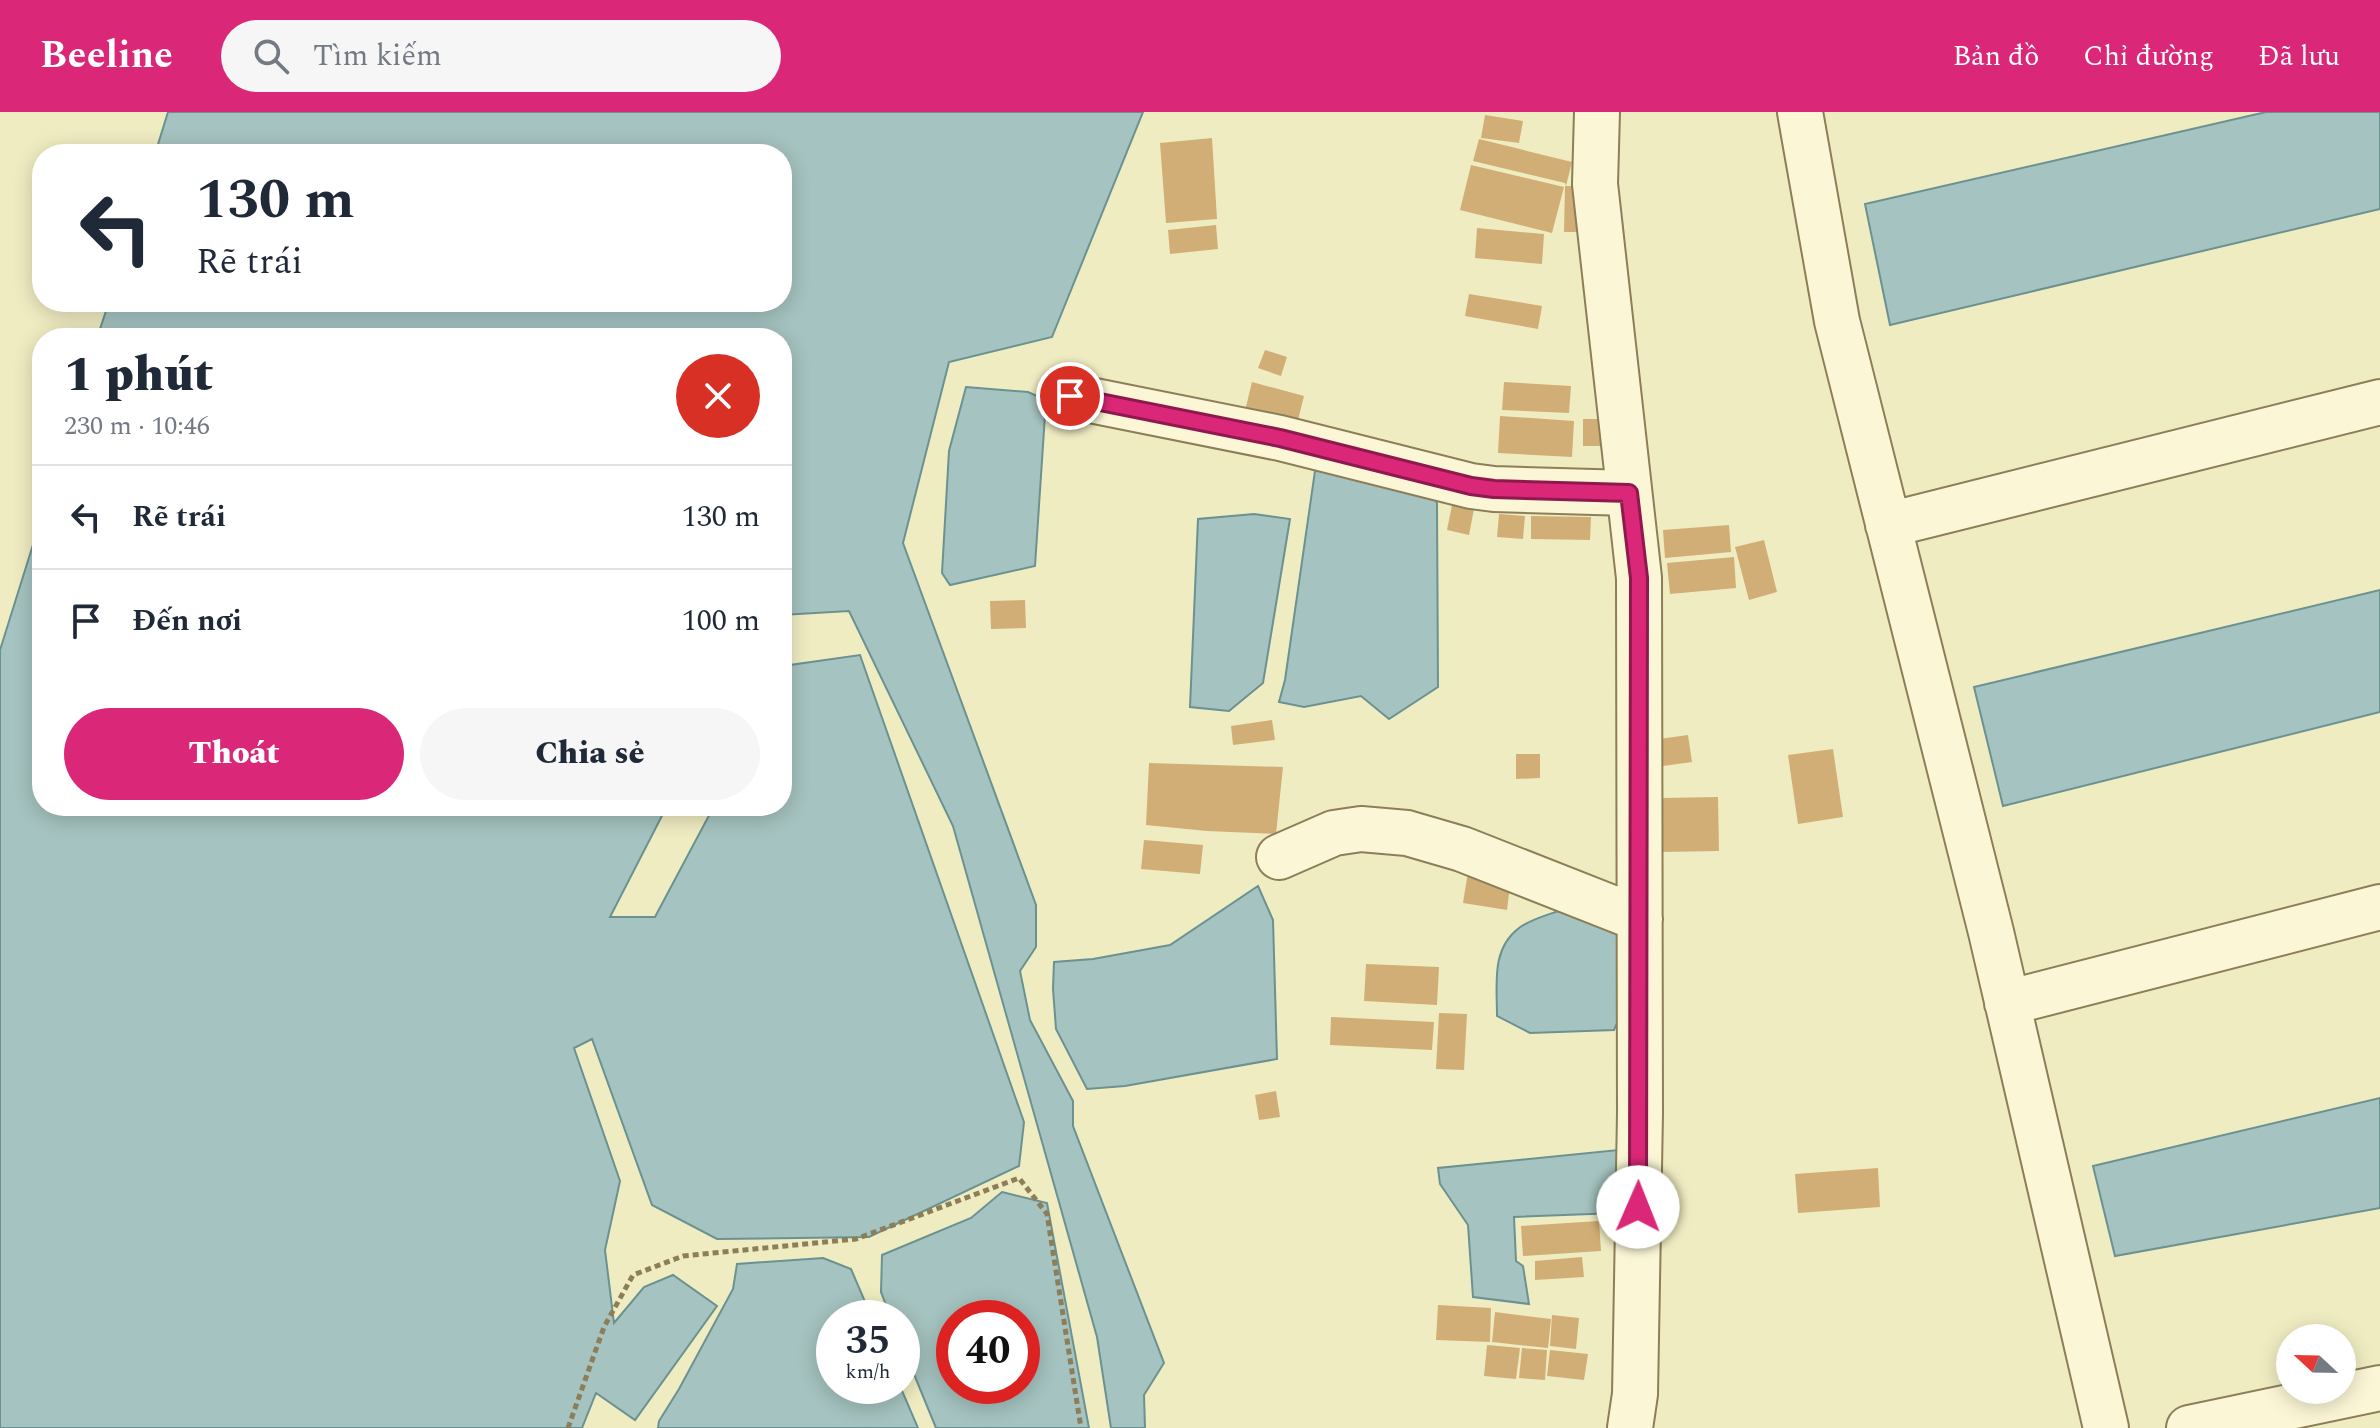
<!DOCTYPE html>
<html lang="vi">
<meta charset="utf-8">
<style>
:root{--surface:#fff;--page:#f6f6f7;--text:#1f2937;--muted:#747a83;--line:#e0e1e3;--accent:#db2777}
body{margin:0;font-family:Spectral,serif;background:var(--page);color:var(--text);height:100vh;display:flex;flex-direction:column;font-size:30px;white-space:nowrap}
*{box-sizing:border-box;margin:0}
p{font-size:26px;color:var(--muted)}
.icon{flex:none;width:44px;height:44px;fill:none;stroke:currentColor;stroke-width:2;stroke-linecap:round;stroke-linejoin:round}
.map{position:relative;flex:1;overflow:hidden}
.details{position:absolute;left:32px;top:216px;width:760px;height:488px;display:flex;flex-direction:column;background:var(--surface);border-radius:32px;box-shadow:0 4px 20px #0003}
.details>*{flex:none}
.guide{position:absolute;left:32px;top:32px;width:760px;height:168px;border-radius:32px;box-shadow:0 4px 20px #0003;background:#fff;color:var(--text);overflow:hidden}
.needle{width:52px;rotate:292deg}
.fabs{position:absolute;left:2276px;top:1212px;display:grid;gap:16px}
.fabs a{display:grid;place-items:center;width:80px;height:80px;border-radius:50%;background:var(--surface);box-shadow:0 4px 20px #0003;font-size:40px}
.speed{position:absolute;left:816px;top:1188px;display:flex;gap:16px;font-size:40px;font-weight:700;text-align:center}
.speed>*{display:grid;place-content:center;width:104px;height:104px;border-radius:50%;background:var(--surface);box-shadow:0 4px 20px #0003;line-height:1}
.speed small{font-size:20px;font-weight:400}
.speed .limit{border:12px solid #d22;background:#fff;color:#111}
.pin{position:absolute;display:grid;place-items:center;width:68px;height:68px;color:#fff;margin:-34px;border:4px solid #fff;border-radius:50%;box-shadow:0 2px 8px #0007}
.me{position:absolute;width:88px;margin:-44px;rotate:1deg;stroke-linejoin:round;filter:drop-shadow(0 0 6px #0008)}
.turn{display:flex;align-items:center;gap:28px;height:168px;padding:0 32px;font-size:36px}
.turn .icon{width:104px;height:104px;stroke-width:2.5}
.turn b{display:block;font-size:56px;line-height:68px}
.round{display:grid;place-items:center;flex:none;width:84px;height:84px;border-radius:42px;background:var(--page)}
.summary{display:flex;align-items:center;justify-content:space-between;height:136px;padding:0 32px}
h1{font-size:48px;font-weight:800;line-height:60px}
.primary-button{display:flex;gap:16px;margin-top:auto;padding:16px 32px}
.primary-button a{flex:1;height:92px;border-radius:48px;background:var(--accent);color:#fff;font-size:32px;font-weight:800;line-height:92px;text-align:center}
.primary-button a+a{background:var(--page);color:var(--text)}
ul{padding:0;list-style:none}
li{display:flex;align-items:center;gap:24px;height:104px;padding:0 32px;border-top:2px solid var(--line)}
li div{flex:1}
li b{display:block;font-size:30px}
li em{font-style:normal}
header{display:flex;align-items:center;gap:48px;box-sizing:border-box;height:112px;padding:0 40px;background:var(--accent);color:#fff}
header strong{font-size:38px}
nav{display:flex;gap:44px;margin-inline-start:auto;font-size:28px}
.search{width:560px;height:72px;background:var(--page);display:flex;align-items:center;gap:20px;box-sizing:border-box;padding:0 28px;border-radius:44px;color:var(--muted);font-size:30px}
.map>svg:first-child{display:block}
.water{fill:#a5c3c0;stroke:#6b9290;stroke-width:2;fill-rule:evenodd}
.building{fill:#d1ae76}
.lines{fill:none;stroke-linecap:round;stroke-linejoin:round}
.minor-casing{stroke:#8c7e58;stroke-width:48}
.path{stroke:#8c7e58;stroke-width:5;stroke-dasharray:6 4;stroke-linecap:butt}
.minor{stroke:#fbf7d6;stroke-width:44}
.route-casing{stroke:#8e194d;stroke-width:20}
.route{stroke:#db2777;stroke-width:14}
</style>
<header>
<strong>Beeline</strong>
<div class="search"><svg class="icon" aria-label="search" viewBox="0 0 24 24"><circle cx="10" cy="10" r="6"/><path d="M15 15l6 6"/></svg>Tìm kiếm</div>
<nav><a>Bản đồ</a><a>Chỉ đường</a><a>Đã lưu</a></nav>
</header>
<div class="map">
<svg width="2380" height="1316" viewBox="0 0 2380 1316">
<rect width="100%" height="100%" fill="#f0ecc2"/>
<!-- water -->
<path class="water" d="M168 0H1143L1052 225 949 250 903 431 1036 793V835L1020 859 1030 908 1073 989V1014L1164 1251 1144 1283 1145 1316H1111L1097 1225 953 714 849 499 782 503V226H97L109 190H782V42H155Z
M2266 0H2380V97L1890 213 1865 92Z
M966 275 1028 280 1046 288 1035 454 950 473 942 461 949 339Z
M1316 352 1430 378 1437 391 1438 575 1389 607 1361 584 1304 595 1279 590 1285 568Z
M1254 402 1290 407 1263 571 1229 599 1190 595 1198 407Z
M42 404V694H667L610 805H655L714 694H782V568L790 553 860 543 1024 1010 1019 1054 869 1125 717 1127 652 1093 592 927 574 936 620 1069 605 1138 614 1211 644 1175 673 1163 717 1194 635 1308 596 1281 582 1316H0V538Z
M2380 478V600L2003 694 1974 575Z
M1258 774 1273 808 1277 947 1125 974 1087 977 1056 917 1053 877 1054 850 1093 847 1170 833Z
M1567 796 1620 822 1619 907 1614 918 1530 921 1497 904C1497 872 1491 837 1519 816 1532 806 1552 802 1567 796Z
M2380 986V1096L2115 1144 2093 1054Z
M1618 1038 1617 1101 1514 1105 1516 1149 1523 1154 1529 1192 1473 1185 1468 1113 1440 1072 1438 1056Z
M1002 1080 1047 1091 1089 1316H936L902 1233V1206H891L881 1180 882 1143 971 1106ZM954 1206H1022V1274H954Z
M823 1146 851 1157 872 1206H834V1274H900L918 1316H658L659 1309 679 1277 733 1177 737 1152Z"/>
<!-- building -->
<path class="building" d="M1485 3 1523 9 1519 31 1481 26Z
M1212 26 1217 107 1166 111 1160 31Z
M1479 27 1572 50 1566 74 1565 71 1473 49Z
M1471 53 1564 75 1552 121 1460 98Z
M1565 74H1589L1588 120H1564Z
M1216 113 1218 137 1170 142 1168 118Z
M1477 116 1544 122 1542 152 1475 146Z
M1469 182 1542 194 1538 217 1465 204Z
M1265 238 1287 245 1281 264 1258 256Z
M1252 270 1304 284 1296 316 1244 303Z
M1504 270 1571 274 1569 301 1502 298Z
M1500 304 1574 309 1572 345 1498 341Z
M1583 307H1611L1610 334H1583Z
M1452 393 1474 397 1469 423 1447 418Z
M1499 402 1525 404 1523 427 1497 425Z
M1531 404 1591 405 1590 428 1531 427Z
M1729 413 1731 440 1665 446 1663 418Z
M1764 428 1777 480 1749 488 1735 435Z
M1734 445 1736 476 1670 482 1667 451Z
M1025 488 1026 516 991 517 990 489Z
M1272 608 1275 628 1233 633 1231 614Z
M1688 623 1692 650 1663 654 1659 627Z
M1833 637 1843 705 1798 712 1788 643Z
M1516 642H1540V666L1516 667Z
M1149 651 1283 655 1276 722 1207 719 1146 713Z
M1718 685 1719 739 1663 740V686Z
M1144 728 1203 733 1200 762 1141 757Z
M1468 760 1511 766 1507 798 1463 791Z
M1366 852 1439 855 1437 893 1364 889Z
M1439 901 1467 902 1464 958 1436 957Z
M1331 905 1434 910 1432 938 1330 933Z
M1276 979 1280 1005 1259 1008 1255 983Z
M1878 1056 1880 1095 1798 1101 1795 1062Z
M1599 1109 1601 1139 1523 1144 1521 1114Z
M1582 1145 1584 1165 1535 1168V1149Z
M1438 1193 1491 1196 1490 1230 1436 1228Z
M1495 1200 1551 1207 1548 1236 1492 1230Z
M1552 1203 1579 1206 1576 1237 1550 1234Z
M1487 1233 1520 1236 1516 1267 1484 1264Z
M1522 1236 1547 1238 1545 1268 1519 1266Z
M1550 1238 1588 1242 1584 1268 1547 1264Z"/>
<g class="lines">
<!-- minor casing -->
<g class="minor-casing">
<path id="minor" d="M1597 0 1595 72 1639 466 1640 1001 1635 1282 1630 1316
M1800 0 1837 209 1991 820 2106 1316
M1070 284 1280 326 1471 374 1494 377 1629 381
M1888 413 2380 290
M1279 745 1334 721 1361 717 1407 721 1462 737 1640 807
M2007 891 2380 795
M2189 1316 2380 1276"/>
</g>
<!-- path -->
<path class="path" d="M568 1316 604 1215 633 1163 683 1144 856 1127 1019 1066 1047 1102 1081 1316"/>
<!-- minor -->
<use href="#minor" class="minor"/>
</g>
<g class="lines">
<!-- route casing -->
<g class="route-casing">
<path id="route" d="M1070 284 1280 326 1471 374 1494 377 1629 381 1639 466 1638 1095"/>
</g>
<!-- route -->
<use href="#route" class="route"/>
</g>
</svg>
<div class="fabs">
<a><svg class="needle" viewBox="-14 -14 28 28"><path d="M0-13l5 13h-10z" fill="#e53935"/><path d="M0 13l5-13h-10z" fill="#747a83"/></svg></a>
</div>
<div class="speed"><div>35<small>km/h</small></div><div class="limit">40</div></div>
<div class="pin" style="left:1070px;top:284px;background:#d93025"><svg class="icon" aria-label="arrive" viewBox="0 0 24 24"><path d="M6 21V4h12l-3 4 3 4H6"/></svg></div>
<svg class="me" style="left:1638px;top:1095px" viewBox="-20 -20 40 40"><circle r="19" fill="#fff"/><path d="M0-13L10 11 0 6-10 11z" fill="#db2777"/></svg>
<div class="guide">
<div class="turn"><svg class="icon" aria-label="left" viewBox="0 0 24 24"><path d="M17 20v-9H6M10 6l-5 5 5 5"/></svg><div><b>130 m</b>Rẽ trái</div></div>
</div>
<section class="details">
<div class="summary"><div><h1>1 phút</h1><p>230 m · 10:46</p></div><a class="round" style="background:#d93025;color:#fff"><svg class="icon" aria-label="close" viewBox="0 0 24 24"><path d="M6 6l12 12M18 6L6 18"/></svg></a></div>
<ul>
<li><svg class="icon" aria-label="left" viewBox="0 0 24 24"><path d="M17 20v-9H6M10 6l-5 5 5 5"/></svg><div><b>Rẽ trái</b></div><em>130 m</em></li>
<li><svg class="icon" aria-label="arrive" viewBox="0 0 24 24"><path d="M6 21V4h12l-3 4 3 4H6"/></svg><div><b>Đến nơi</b></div><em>100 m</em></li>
</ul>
<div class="primary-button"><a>Thoát</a><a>Chia sẻ</a></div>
</section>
</div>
